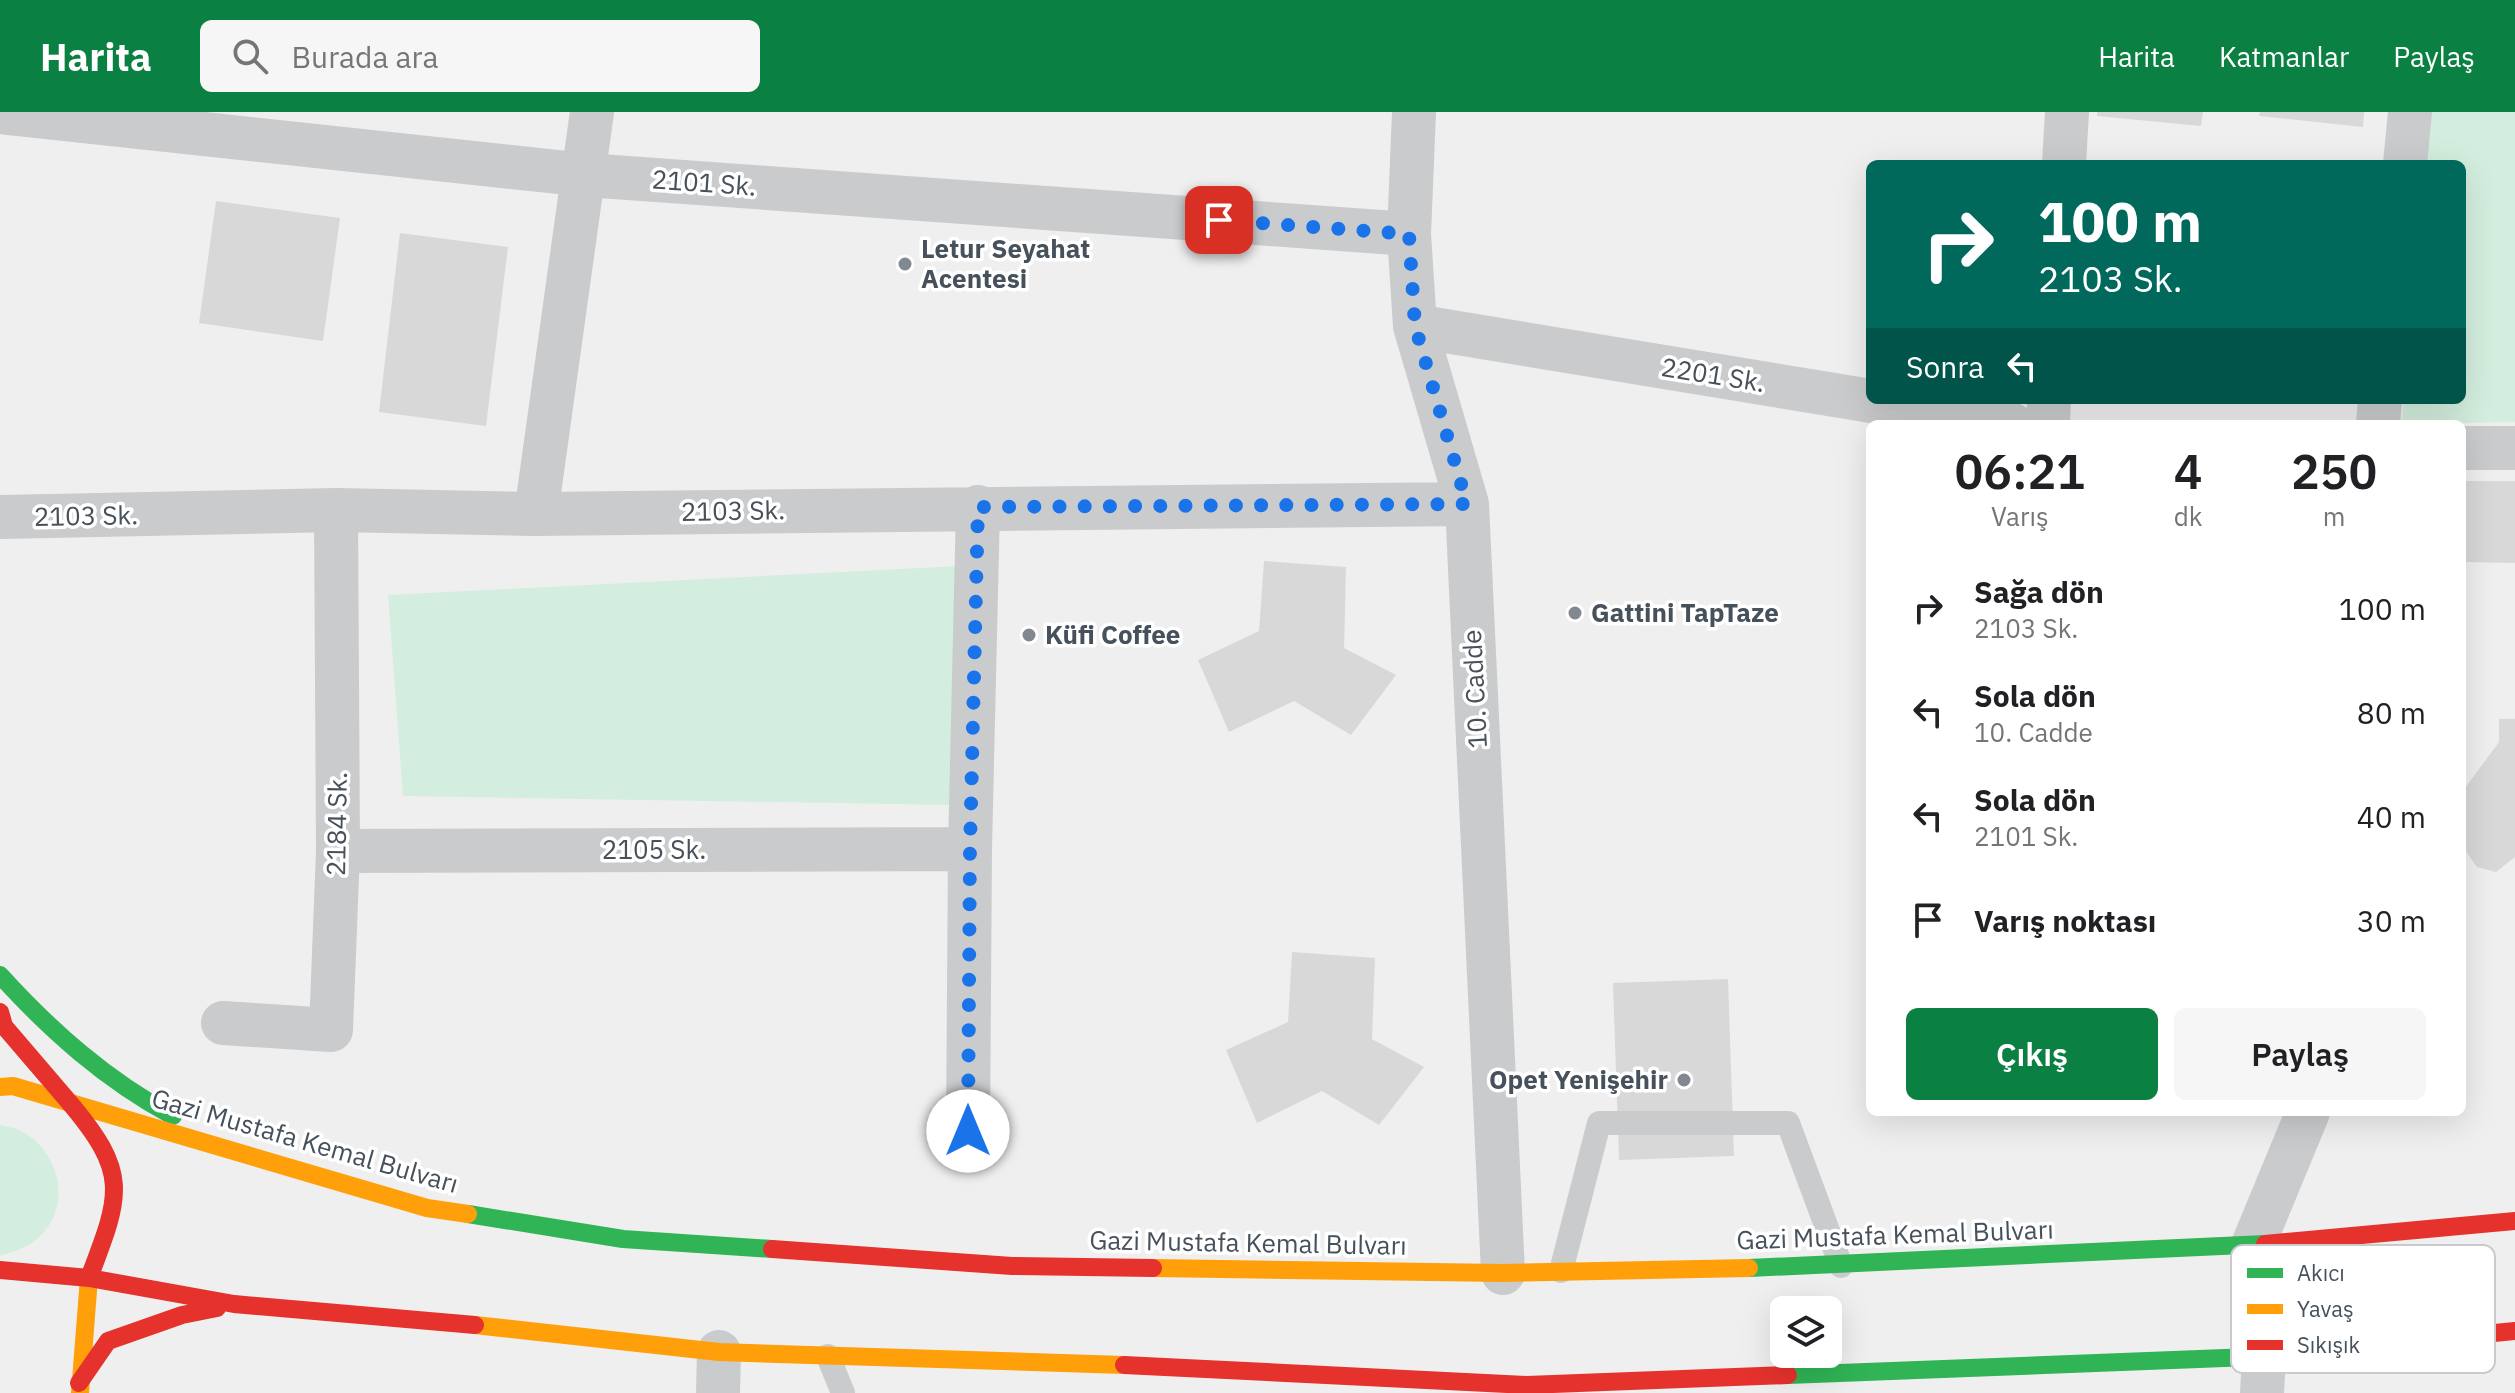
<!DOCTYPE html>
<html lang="tr">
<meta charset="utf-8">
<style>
:root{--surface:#fff;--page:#f6f6f6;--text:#202124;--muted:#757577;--accent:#0b8043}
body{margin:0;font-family:"IBM Plex Sans",sans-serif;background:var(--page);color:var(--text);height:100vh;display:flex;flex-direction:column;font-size:30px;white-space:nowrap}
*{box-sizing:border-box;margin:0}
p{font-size:26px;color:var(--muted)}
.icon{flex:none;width:44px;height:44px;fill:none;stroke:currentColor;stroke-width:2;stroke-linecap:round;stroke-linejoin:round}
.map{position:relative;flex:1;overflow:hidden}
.side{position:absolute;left:1866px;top:308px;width:600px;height:696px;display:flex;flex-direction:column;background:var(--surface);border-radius:12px;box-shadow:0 8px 32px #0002}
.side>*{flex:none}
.top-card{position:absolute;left:1866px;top:48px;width:600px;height:244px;border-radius:12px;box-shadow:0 8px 32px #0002;background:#00695c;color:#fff;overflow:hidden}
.fabs{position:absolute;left:1770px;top:1184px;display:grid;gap:16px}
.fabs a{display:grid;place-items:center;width:72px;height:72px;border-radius:12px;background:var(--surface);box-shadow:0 8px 32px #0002;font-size:40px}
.pin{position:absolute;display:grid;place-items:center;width:68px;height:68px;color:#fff;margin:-34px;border-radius:16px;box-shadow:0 4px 12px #0006}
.me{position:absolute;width:88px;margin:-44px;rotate:0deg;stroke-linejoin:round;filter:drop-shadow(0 0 6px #0008)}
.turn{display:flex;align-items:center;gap:28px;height:168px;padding:0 40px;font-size:36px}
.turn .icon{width:104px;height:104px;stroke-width:2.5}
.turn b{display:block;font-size:56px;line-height:68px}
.then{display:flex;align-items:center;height:76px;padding:0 40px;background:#0003;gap:16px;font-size:30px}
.eta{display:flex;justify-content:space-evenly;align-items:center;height:136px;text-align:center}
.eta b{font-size:48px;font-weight:600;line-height:56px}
.cta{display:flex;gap:16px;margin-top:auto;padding:16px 40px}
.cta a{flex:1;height:92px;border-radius:12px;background:var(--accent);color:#fff;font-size:32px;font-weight:600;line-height:92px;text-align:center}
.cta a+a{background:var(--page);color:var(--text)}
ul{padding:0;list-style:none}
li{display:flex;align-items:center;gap:24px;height:104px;padding:0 40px}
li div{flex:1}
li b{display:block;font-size:30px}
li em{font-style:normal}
header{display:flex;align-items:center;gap:48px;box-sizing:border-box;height:112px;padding:0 40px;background:var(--accent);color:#fff}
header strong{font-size:38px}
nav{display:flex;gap:44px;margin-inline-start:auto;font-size:28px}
.search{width:560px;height:72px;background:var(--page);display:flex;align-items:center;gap:20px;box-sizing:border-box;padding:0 28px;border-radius:12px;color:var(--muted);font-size:30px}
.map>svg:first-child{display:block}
.green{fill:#d3eede}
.building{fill:#d8d8d9}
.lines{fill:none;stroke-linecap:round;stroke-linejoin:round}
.lane{stroke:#c9cbcd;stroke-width:24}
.street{stroke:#c9cbcd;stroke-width:44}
.fast{stroke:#30b455;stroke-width:18}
.slow{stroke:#ff9f0a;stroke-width:18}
.jam{stroke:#e5322d;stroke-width:18}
.route{stroke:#1a73e8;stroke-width:14;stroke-dasharray:0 25.2}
.poi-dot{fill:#81888f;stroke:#fff;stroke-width:3}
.labels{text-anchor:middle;stroke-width:7;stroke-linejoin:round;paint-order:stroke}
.street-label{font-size:26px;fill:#46515b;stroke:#fff}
.poi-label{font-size:26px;font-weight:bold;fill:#46515b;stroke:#fff;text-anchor:start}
.key{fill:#fff;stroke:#c8cbce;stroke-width:2}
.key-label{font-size:22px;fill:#46515b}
</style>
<header>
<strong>Harita</strong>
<div class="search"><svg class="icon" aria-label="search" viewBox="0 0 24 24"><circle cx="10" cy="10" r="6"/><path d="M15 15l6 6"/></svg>Burada ara</div>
<nav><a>Harita</a><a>Katmanlar</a><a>Paylaş</a></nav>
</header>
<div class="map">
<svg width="2515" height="1281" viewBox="0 0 2515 1281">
<rect width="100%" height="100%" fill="#efefef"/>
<!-- green -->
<path class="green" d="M2428 0H2515V310L2402 312 2404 288H2462V52H2423Z
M960 454 953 693 403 684 388 483Z
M0 1013C50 1018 78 1082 43 1121 32 1134 16 1139 0 1144Z"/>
<!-- building -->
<path class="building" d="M2097 0H2203L2201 14 2097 4Z
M2260 0H2364L2363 15 2259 4Z
M216 89 340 106 323 229 199 211Z
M400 121 508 135 486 314 379 300Z
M2462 369H2515V451L2465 450Z
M1264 449 1346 455 1344 536 1396 563 1351 623 1294 589 1229 620 1198 548 1259 519Z
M2499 607H2515V745L2496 760 2477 755 2462 734V680L2499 630Z
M1292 840 1375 846 1372 927 1424 955 1379 1013 1322 979 1257 1011 1226 938 1288 910Z
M1728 867 1734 1044 1619 1048 1613 871Z"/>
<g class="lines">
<!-- lane -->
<path class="lane" d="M1561 1159 1599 1011H1788L1841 1154
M828 1244 843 1281"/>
<!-- street -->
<path class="street" d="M0 0 586 63 1409 122
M1414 0 1409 122 1415 214 1467 392 1503 1161
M2064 52 2067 0
M2405 52 2410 0
M1415 214 2011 312
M2048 312 2049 288
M2378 312 2380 288
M2462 336H2515
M536 402 592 0
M0 405 336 398 536 402 1467 392
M338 739 970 737
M223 911 331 918 338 739 336 398
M968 1019 970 737 978 395
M2253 1133 2308 1000
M718 1281 719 1240
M2262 1281 2264 1244"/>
<!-- fast -->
<path class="fast" d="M0 863C51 919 106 968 173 1004
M468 1102 623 1127 772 1137
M1749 1156 2265 1132
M1788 1263 2250 1245"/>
<!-- slow -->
<path class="slow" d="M0 975 13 974 427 1096 468 1102
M1153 1156 1503 1161 1749 1156
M475 1213 719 1240 1124 1253
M80 1281 89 1166"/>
<!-- jam -->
<path class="jam" d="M0 900 4 914 69 990
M69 990C130 1062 121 1082 89 1166
M2265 1132 2515 1109
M772 1137 1012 1154 1153 1156
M0 1158 89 1166 234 1192 475 1213
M2250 1245 2515 1219
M1124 1253 1527 1273 1788 1263
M79 1271 108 1229 182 1203 217 1196"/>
</g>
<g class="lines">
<!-- route -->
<path class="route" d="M968 1019 970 737 978 395 1467 392 1415 214 1409 122 1219 108"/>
</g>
<!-- markers -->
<g class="poi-dot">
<circle cx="905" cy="152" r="8"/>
<circle cx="1575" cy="501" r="8"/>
<circle cx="1029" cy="523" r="8"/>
<circle cx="1684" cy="968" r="8"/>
</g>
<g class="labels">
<!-- street labels -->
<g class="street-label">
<text transform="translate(704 71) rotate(4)" y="9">2101 Sk.</text>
<text transform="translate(1713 263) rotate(9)" y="9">2201 Sk.</text>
<text transform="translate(733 399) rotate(-1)" y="9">2103 Sk.</text>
<text transform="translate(86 404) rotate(-1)" y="9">2103 Sk.</text>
<text transform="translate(1475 577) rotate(-93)" y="9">10. Cadde</text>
<text transform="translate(337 712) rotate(-89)" y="9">2184 Sk.</text>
<text x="654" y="747">2105 Sk.</text>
<text transform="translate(305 1029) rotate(16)" y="9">Gazi Mustafa Kemal Bulvarı</text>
<text transform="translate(1895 1123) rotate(-2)" y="9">Gazi Mustafa Kemal Bulvarı</text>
<text transform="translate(1248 1131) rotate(1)" y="9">Gazi Mustafa Kemal Bulvarı</text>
</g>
<!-- poi labels -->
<g class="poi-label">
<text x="921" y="146">Letur Seyahat<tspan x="921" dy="30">Acentesi</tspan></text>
<text x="1591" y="510">Gattini TapTaze</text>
<text x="1045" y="532">Küfi Coffee</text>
<text x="1668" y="977" text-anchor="end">Opet Yenişehir</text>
</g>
</g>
<!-- legend -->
<rect x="2231" y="1133" width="264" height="128" rx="12" class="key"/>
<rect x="2247" y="1156" width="36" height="10" fill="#30b455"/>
<rect x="2247" y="1192" width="36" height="10" fill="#ff9f0a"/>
<rect x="2247" y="1228" width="36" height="10" fill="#e5322d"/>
<g class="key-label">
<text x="2297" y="1169">Akıcı</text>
<text x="2297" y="1205">Yavaş</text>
<text x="2297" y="1241">Sıkışık</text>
</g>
</svg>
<div class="fabs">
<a><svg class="icon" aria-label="layers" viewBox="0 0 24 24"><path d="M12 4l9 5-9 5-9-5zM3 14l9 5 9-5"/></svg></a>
</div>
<div class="pin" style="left:1219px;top:108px;background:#d93025"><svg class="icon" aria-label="arrive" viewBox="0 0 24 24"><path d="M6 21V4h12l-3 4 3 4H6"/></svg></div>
<svg class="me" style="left:968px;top:1019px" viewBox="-20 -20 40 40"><circle r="19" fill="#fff"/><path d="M0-13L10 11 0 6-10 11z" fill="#1a73e8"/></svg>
<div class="top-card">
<div class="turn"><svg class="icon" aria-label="right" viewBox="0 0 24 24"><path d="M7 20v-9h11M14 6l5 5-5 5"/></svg><div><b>100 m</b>2103 Sk.</div></div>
<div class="then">Sonra<svg class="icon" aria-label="left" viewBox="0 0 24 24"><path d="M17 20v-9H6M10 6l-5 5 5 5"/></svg></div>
</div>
<section class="side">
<div class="eta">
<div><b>06:21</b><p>Varış</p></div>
<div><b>4</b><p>dk</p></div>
<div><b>250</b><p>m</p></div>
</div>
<ul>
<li><svg class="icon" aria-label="right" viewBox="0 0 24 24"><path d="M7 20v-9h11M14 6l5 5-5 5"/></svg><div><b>Sağa dön</b><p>2103 Sk.</p></div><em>100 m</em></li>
<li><svg class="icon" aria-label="left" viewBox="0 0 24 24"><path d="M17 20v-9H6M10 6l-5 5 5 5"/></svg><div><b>Sola dön</b><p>10. Cadde</p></div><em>80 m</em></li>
<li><svg class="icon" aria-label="left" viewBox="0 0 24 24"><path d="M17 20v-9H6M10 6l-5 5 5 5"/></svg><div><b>Sola dön</b><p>2101 Sk.</p></div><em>40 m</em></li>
<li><svg class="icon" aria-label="arrive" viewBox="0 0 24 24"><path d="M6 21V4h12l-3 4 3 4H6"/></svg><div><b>Varış noktası</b></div><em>30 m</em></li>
</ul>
<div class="cta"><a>Çıkış</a><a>Paylaş</a></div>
</section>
</div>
